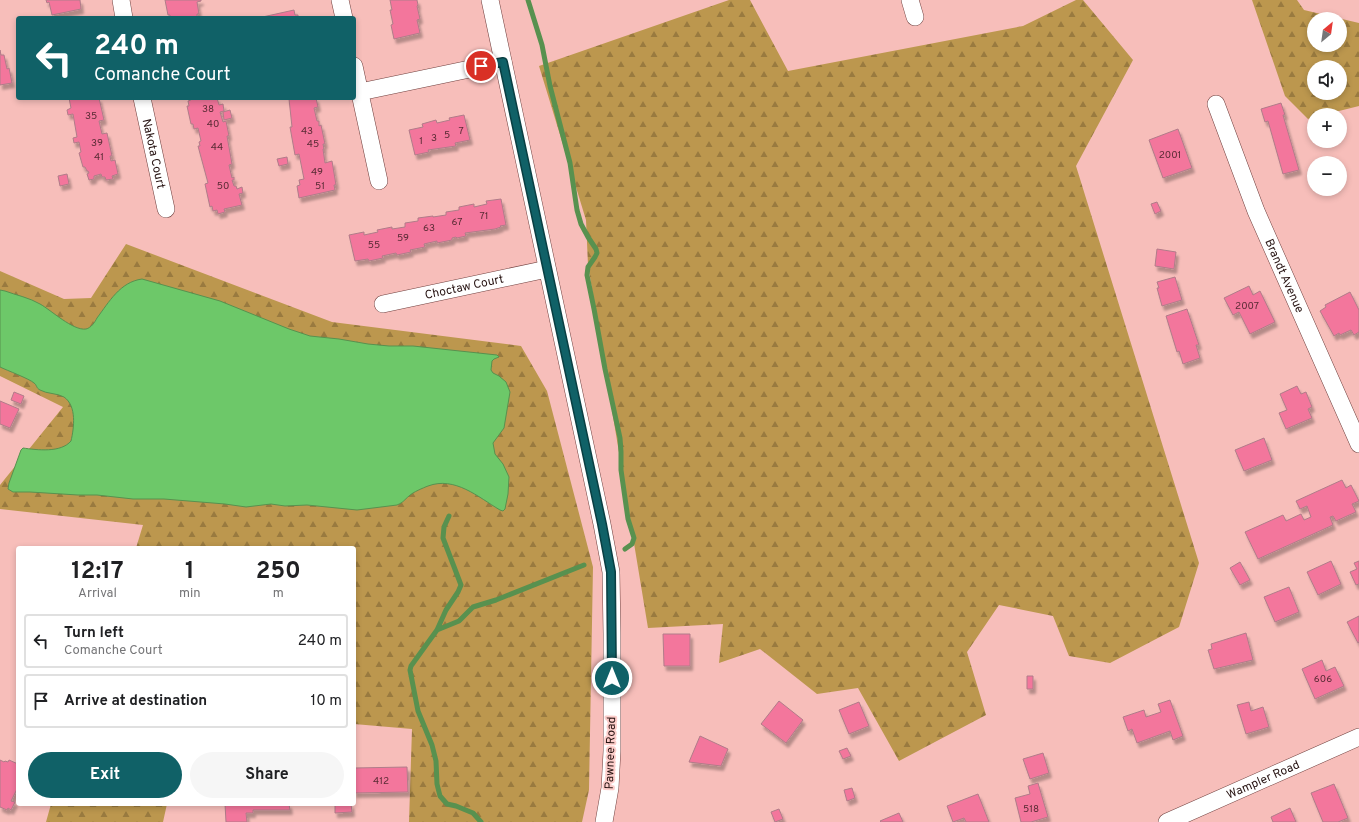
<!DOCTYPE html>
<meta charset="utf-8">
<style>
:root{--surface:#fff;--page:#f6f6f6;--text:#202124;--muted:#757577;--line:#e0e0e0;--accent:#106167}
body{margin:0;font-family:Overpass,sans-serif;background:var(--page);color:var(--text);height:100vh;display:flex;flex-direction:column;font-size:15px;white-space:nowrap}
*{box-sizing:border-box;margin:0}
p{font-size:13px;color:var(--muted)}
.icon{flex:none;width:22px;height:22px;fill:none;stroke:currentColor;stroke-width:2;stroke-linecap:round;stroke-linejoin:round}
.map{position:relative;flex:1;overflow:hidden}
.sheet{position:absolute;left:16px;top:546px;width:340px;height:260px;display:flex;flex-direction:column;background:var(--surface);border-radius:4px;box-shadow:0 2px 6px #0003}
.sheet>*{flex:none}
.guide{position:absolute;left:16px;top:16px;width:340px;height:84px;border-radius:4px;box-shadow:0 2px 6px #0003;background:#106167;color:#fff;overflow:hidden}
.needle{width:26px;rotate:29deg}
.controls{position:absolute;left:1307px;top:12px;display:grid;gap:8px}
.controls a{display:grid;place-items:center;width:40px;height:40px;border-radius:50%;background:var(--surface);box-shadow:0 2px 6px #0003;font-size:20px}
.pin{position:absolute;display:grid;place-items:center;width:34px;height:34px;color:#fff;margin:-17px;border:2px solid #fff;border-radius:50%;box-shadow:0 1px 4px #0007}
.me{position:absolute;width:44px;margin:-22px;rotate:0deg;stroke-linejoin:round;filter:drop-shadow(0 0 3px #0008)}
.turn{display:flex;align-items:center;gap:14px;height:84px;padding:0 12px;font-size:18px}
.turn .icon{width:52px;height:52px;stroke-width:2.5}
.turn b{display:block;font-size:28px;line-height:34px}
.eta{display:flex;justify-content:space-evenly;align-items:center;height:68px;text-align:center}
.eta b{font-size:24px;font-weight:700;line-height:28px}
.button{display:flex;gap:8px;margin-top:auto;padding:8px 12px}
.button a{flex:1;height:46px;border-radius:24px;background:var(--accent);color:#fff;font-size:16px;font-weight:700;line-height:46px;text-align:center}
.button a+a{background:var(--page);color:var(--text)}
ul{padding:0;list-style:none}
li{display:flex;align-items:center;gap:12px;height:54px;margin:0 8px 6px;padding:0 4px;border:2px solid var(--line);border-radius:4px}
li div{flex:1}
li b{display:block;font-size:15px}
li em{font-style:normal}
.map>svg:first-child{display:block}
.forest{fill:url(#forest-firs);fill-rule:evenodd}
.water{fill:#6dc869;stroke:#58914f}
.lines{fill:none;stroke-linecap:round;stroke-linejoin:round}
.stream{stroke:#58914f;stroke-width:5}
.building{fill:#f3769c;stroke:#b07c89;filter:url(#shadow)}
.minor-casing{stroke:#71413f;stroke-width:18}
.minor{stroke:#fff;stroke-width:17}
.route-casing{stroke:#0a3f43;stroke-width:10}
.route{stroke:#106167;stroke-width:7}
.labels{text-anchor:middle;stroke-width:4;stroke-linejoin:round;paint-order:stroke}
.number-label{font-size:10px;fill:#592b34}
.street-label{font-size:12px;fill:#261211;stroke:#fdcecb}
</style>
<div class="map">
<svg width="1359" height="822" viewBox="0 0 1359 822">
<defs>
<pattern id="forest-firs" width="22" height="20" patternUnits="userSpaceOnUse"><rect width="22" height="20" fill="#bc974e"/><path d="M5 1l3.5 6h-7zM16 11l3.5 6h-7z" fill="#997a3f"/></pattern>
<filter id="shadow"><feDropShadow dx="2.5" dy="4.5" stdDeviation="1" flood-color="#0004"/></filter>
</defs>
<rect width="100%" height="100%" fill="#f7beba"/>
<!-- forest -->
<path class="forest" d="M729 0H750L788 71 1023 26 1076 0H1083L1133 60 1076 166 1199 563 1179 627 1110 663 1069 656 1053 616 999 605 967 652 986 715 899 761 858 688 817 694 760 649 719 663 723 624 648 628 588 265 586 220 539 66Z
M1252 0H1297L1304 10 1359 23V106L1323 115H1314V117L1308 119 1285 96ZM1314 19H1340V45H1314ZM1314 67H1340V93H1314Z
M126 244 332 322 521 346 547 391 593 567 589 790 582 822H409L412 729 354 724V548H136L143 525 0 509V485L63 407 0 376V271L64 299 91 298Z
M51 804H167L163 822H46Z"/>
<!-- water -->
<path class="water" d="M142 279 220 301 289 329 310 336 339 339 368 344 389 346H413L497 355 499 357 494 359 492 361 491 370 493 373 499 376 506 382 510 392 504 428 493 443 495 454 503 464 509 477 508 494 505 509 503 511 500 510C478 497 455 476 428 486 423 488 413 492 409 496 404 500 404 502 397 505L357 510 307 505 285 506 271 504 246 507 225 504 164 499H133L97 495H78L30 492H13L8 489 9 483 21 450 23 448C37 450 61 453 71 441 74 428 77 406 64 397 57 393 47 394 40 390 36 388 37 385 34 383 30 379 6 370 0 367V290L5 291C16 295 30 298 40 304 51 310 73 331 86 329 91 328 95 322 97 318 109 302 120 282 142 279Z"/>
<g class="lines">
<!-- stream -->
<path class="stream" d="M528 0 542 45 550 86 570 163 577 210 581 224 588 237 596 249 597 253 595 257 588 267 587 275 594 309 605 369 620 438 621 452V470L628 519 634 538 632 544 625 549
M449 516 444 527 443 538 461 585 458 592 446 610 437 630 411 666 410 670 418 711 432 745 436 761 437 784 440 796 447 804 456 806 473 813 481 822
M437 630 459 621 473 607 496 600 584 565"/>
</g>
<!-- building -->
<path class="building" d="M46 0H80L81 9 52 15 49 2 47 3Z
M165 0H201V1L197 2 199 14H197V18H170V15H168Z
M390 0H417L418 5 417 6 420 19 417 20 420 33 394 39 391 25 393 24 390 10H392Z
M294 10 295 15H298V18H258Z
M0 50 1 55H4L7 69 9 68 12 83 0 85Z
M69 98H99L104 120 99 121 102 134 107 133 112 156H110L111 161 115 160 118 174 112 176 113 179 106 180 105 177H102L101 174 94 176V179L89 180 87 174 89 173 88 171H87L85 167H83L79 153 81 152 79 142 74 143 73 138 77 137 73 114 68 115 67 110 71 108Z
M190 98H217L219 105 223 104 224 111 220 112 223 122 226 121 229 136H227L232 164 229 165 232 178 234 177V180H232L234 186H236L237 189 242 187 243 193 239 194 242 205 224 209 225 212 218 214 217 210 213 211 212 206 210 207 205 184 208 183 198 146H200L199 142 201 141 198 128 194 129 193 124H191L187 106H189L188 101 191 100Z
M287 98H316L318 107 314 108 317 121H319V126L321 125 325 144H323L324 149H323L325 163 332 161 336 185H334L335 190 299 198 297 186 300 185 299 180 304 179 299 154 295 155 290 127H292L289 99H287Z
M1281 103 1285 115H1283L1299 170 1283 174 1268 121 1265 122 1261 109Z
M230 110 232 118 224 120 223 112Z
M464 115 470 140 455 143 456 146 428 150 429 152 415 155 409 130 423 127 422 124 436 120 437 123 450 120 449 118Z
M1178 129 1192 168 1163 178 1149 140Z
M287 157 288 164 279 166 277 159Z
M67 174 69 184 60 186 58 176Z
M501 199 506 225 500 226 501 227 495 229 465 233 466 236 457 238 456 237 452 238V240L437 243V241L424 244 425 247 410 250 411 252 397 255 396 253 382 256 383 258 369 261 368 259 355 261 349 235 364 232V235L378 232 377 230 392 227V229L405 227V223L418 221V218L433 216V217L446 215V212L459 210V207L474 204V207L487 204 486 201Z
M1157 202 1161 211 1155 214 1151 204Z
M1157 249 1176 252 1174 269 1155 266Z
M1175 277 1182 300 1162 306 1157 288H1159L1157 282Z
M1249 286 1253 295 1260 291 1275 322 1250 334 1239 312 1233 315 1224 298Z
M1350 292 1359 310V332L1354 335 1351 330 1340 335 1339 333 1334 336 1320 311 1326 307 1325 305Z
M1187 309 1199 345H1196L1200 358 1183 364 1179 351 1177 352 1166 316Z
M1297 386 1301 394 1306 392 1312 407 1308 409 1312 418 1286 429 1279 413 1287 410 1280 394Z
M14 392 24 396 21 404 11 400Z
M0 401 19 409 10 428 0 424Z
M1264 438 1272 460 1244 471 1235 450Z
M1342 480 1346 488 1351 485 1359 501 1352 504 1356 512 1336 521 1333 516 1330 517 1333 525 1258 559 1245 532 1283 515 1286 521 1301 514 1304 520 1311 517 1307 506 1300 509 1296 501Z
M1331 561 1341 584 1318 595 1307 572Z
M1359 561V584L1356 585 1350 572 1357 569 1354 563Z
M1240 562 1250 580 1240 585 1230 568Z
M1289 587 1299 612 1275 622 1264 597Z
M1359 616V642L1358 643 1347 622Z
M1246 633 1253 660 1214 669 1208 650 1212 649 1211 644Z
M663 634H690V666H664Z
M1322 660 1326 671 1335 667 1344 686 1315 699 1302 669Z
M1027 676H1033V689H1027Z
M1170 700 1183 736 1173 740 1170 731 1137 743 1132 729 1128 731 1123 717 1144 710 1146 717 1161 712 1158 704Z
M779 701 803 720 786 743 761 724Z
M859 702 869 726 849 734 839 710Z
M1249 702 1251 711 1263 707 1269 727 1246 734 1237 705Z
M700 736 728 749 721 766 689 762Z
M847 748 851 756 843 759 839 751Z
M1043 753 1049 773 1030 779 1023 759Z
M0 760 4 762 5 761 8 762 9 760 18 764V787L11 801 15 802 11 810 8 808 7 810 0 807Z
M407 767 408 792 354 793V768Z
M1038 783 1048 817 1031 822H1021L1015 798 1030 794 1028 786Z
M1334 784 1348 818 1338 822H1323L1311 793Z
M852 788 855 798 847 801 844 790Z
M978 794 989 822H966L964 818 953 822 947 806Z
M225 804H289L290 810H253V813H246L247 822H226Z
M335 804H351L352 812 335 813Z
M1290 808 1296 822H1273L1271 817Z
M779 809 783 819 775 822 771 812Z
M899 813 903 822H881L880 821Z"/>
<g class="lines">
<!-- minor casing -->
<g class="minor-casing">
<g id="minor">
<path d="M121 0 124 18"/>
<path d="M340 0 344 18"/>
<path d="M490 0 602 524 611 572 612 634V751L610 788 604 822"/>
<path d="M910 0 915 17"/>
<path d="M354 66 379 181"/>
<path d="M360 92 503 62"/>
<path id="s1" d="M142 98 166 209"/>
<path id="s2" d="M1216 104 1256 211 1359 444"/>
<path id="s3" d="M383 304 547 269"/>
<path id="s4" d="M1167 822 1359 737"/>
</g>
</g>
<!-- minor -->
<use href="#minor" class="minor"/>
</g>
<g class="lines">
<!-- route casing -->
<g class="route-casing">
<path id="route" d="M481 66 503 62 602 524 611 572 612 678"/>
</g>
<!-- route -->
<use href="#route" class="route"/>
</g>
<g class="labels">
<!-- number labels -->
<g class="number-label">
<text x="208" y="112">38</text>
<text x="91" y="119">35</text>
<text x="213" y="127">40</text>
<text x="307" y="134">43</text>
<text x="461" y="134">7</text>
<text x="447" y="138">5</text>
<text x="434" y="141">3</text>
<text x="421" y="144">1</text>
<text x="97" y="146">39</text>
<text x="313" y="147">45</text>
<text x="217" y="150">44</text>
<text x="1170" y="158">2001</text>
<text x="99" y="160">41</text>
<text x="317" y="175">49</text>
<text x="223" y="189">50</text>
<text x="320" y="189">51</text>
<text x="484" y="219">71</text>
<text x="457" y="225">67</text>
<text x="429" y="231">63</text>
<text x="403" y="241">59</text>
<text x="374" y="248">55</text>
<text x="1247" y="309">2007</text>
<text x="1323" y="682">606</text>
<text x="381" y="784">412</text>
<text x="1031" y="812">518</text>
</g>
<!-- street labels -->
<g class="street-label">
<text dy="4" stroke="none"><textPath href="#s1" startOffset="57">Nakota Court</textPath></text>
<text dy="4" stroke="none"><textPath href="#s2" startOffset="185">Brandt Avenue</textPath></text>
<text dy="4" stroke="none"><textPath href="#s3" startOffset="83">Choctaw Court</textPath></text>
<text transform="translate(610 753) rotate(-88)" y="4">Pawnee Road</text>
<text dy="4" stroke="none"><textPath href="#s4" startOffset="105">Wampler Road</textPath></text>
</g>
</g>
</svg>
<div class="controls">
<a><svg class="needle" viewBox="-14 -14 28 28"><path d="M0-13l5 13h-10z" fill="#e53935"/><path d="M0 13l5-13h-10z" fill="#757577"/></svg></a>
<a><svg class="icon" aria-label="sound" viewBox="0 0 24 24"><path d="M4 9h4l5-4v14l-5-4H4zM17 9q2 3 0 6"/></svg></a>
<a>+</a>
<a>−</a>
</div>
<div class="pin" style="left:481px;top:66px;background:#d93025"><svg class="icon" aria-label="arrive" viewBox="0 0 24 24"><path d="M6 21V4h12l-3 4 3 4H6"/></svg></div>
<svg class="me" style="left:612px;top:678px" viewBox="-20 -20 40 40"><circle r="17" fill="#106167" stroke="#fff" stroke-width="3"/><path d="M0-11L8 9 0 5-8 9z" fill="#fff"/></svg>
<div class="guide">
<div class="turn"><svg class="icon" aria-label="left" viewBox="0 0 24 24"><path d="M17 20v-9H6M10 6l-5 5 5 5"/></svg><div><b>240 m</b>Comanche Court</div></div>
</div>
<section class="sheet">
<div class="eta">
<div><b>12:17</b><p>Arrival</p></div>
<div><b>1</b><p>min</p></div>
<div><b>250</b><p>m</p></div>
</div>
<ul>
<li><svg class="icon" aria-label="left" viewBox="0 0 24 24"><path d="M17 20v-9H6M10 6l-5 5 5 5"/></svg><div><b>Turn left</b><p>Comanche Court</p></div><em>240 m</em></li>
<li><svg class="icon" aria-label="arrive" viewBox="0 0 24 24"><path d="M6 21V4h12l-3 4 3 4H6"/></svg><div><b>Arrive at destination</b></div><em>10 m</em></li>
</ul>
<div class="button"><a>Exit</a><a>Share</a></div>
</section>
</div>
